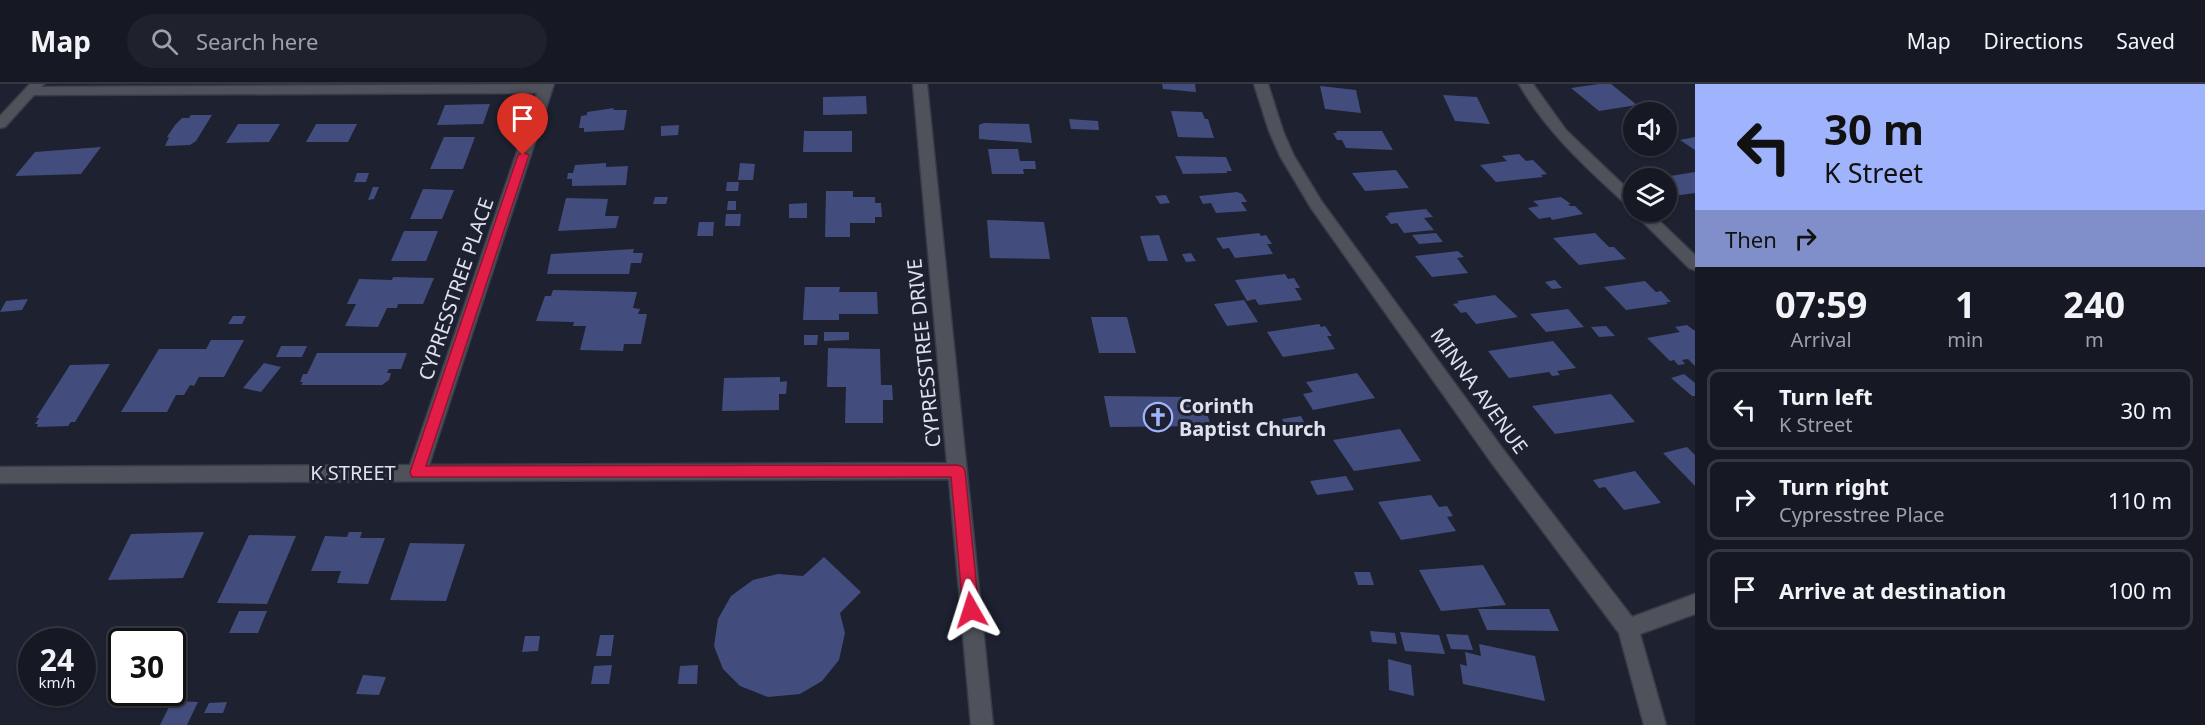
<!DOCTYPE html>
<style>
:root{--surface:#161924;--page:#1f222c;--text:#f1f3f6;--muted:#9ea0a6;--line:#353841}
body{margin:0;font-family:"Noto Sans",sans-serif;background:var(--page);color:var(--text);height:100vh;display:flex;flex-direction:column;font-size:22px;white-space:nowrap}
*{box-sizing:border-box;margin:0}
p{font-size:20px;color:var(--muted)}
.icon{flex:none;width:33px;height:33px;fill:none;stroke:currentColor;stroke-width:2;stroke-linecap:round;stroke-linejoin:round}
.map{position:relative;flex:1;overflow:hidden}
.sheet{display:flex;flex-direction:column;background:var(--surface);width:510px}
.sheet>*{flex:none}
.banner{background:#a0b3fd;color:#111;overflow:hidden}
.tools{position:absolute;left:1623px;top:18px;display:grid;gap:12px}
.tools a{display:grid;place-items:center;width:54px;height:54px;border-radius:50%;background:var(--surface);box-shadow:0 2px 4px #0004,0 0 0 2px var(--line);font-size:30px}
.speed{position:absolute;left:18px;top:544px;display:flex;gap:12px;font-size:30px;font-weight:700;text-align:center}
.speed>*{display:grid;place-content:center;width:78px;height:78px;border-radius:50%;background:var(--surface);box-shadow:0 2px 4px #0004,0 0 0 2px var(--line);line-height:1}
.speed small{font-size:15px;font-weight:400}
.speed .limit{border:3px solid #111;border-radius:9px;background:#fff;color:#111}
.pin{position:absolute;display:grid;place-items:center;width:51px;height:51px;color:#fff;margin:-62px -26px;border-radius:50% 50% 50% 0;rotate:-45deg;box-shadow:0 0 6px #0007}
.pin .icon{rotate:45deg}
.me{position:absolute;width:66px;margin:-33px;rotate:354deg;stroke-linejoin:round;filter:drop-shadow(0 0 4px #0008)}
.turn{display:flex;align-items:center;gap:21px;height:126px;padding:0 30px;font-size:27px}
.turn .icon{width:78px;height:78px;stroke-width:2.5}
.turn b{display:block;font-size:42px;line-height:51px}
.then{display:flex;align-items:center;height:57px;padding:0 30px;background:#0003;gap:12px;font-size:22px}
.eta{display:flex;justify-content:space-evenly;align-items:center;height:102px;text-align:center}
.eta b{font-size:36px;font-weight:700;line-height:42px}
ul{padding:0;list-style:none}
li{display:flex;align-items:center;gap:18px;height:81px;margin:0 12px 9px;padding:0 18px;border:3px solid var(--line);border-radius:12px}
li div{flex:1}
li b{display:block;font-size:22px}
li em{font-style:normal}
header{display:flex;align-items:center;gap:36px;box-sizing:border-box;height:84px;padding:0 30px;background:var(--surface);border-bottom:2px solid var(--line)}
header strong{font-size:28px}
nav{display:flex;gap:33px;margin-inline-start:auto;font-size:21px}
.search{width:420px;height:54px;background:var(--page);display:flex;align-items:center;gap:15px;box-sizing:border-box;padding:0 21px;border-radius:33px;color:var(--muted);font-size:22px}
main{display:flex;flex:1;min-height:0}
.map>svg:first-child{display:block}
.building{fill:#424d7d}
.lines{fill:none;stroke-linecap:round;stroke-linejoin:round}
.minor-casing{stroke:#383c4a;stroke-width:3}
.minor{fill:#4f525a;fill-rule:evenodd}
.route{fill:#e11d48;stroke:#92132f;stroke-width:1.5}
.labels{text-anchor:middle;stroke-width:6;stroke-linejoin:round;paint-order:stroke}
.street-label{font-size:20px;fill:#dfe2ed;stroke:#1d2130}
.poi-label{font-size:20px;font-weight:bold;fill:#dfe2ed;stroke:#1d2130;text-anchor:start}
</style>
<header>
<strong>Map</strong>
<div class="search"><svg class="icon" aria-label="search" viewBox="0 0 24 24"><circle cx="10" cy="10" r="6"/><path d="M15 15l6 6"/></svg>Search here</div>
<nav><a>Map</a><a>Directions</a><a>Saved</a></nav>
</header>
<main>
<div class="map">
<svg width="1695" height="641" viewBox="0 0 1695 641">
<rect width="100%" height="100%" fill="#1d2130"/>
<!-- building -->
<path class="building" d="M1162 0H1195L1196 8 1163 5Z
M1599 0H1611L1637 21 1599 27 1571 4Z
M1320 2 1356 6 1361 29 1325 25Z
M1443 11 1477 13 1490 40 1455 37Z
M866 12 867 30 823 31V13Z
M490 20 483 40 437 41 445 21Z
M614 24 613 26H627L624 46 584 48V44H579L581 32 587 31V28Z
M1171 27 1202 28 1205 35H1208L1214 54 1178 53Z
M191 31H212L196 57 190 61 165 62 169 53H167L175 41 182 34H189Z
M1069 35 1098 37 1099 46 1071 45Z
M984 39 1029 40 1032 59 979 55V41Z
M238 40H280L269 58 226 59Z
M316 40H357L348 58H306Z
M679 41 678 51 661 52V42Z
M804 47H852V68H803Z
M1336 47H1382L1393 66 1346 64 1342 56H1337L1333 49H1337Z
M444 53H475L463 85H430Z
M1695 53V66L1680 56Z
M101 63 81 90 15 92 35 68Z
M988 65H1018L1020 77H1035L1036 85H1023L1024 90H992Z
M1519 70 1526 77 1533 76 1547 90 1541 91 1543 93 1496 98 1480 81 1507 77 1502 72Z
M1175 72 1226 73 1232 87H1227V89L1183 90Z
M606 79V83L628 82 626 101 572 102V95H567L568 89H573L575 81Z
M740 79 755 80 753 96H738Z
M1396 86 1409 104 1365 107 1352 89Z
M1695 88V109L1673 112 1666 106V101L1669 100 1666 94H1658Z
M357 89H369L366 98H354Z
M727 98H739L738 107H726Z
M373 103H379L374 115 368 116Z
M423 105 454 106 442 135H410Z
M826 107H853V113H875V119H881L882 133H875V139H850V153H825Z
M1237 108 1242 110 1247 118H1241L1247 127 1216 129 1211 119 1203 120 1199 112Z
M1166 111 1170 119 1160 120 1155 112Z
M655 113H668L666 120H653Z
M1561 113 1571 120H1568L1570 122H1575L1583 130 1552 136 1550 133 1539 135 1528 124 1539 122 1533 117Z
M566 114 608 115 605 132H619L616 144 558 147Z
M728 117H736V126H727Z
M807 119V134H789V120Z
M1426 125 1433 133 1424 134 1434 146 1404 149 1397 139 1391 140 1385 132 1389 131 1388 129Z
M726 130H741L740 142H725Z
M987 136 1044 138 1050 175 990 174Z
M699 138H714L713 152H697Z
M404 147H438L426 177H391Z
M1259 149 1261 152 1266 151 1272 160H1267L1273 170 1235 174 1229 164 1223 165 1216 154Z
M1436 149 1443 158 1419 160 1412 151Z
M1595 149 1609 163H1614L1626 175 1579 181 1553 154Z
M1159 151 1168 177H1148L1140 152Z
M634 165 633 169H643L641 179H631L629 190H547L551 170Z
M1458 167 1464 173 1457 174 1468 189 1432 193 1415 172Z
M1191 169 1196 177 1186 178 1182 170Z
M1285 190 1288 195 1294 194 1300 204H1295L1302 216 1259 221 1255 215 1247 217 1235 196Z
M393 193 434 194 423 220H398L397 224H387L378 243 345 242 356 220H347L359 195 392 196Z
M1555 196 1562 204 1552 205 1545 198Z
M1645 197 1656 208 1661 207 1671 218H1666L1668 220 1626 226 1604 203Z
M805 203H840L839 208H877L878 230H839V236H803Z
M553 206 637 208 633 224 640 225 638 230H647L641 260H624L623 267 580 266 586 242H573L574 238 536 237 545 212H551Z
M1495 211 1518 233 1476 240 1466 228 1461 229 1453 220 1459 219 1457 217Z
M28 215 22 226 0 228 6 217Z
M1244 216 1258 238 1227 242 1214 220Z
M1568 225 1584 243 1546 248 1530 230Z
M233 232H246L242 240H228Z
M1091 233H1127L1136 269H1099Z
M1319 240 1321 243 1325 242 1332 252H1327L1335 265 1283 273 1267 248Z
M1687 241 1695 247V282L1688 275 1682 276 1685 280 1678 281 1674 276 1670 277 1647 254 1680 248 1675 243Z
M1606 242 1615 252 1599 253 1591 243Z
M824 248H849V256L824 257Z
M804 251H818L817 261H804Z
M211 256H244L224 293H199L194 302 190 301 184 311H176L167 328H121L159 265H206Z
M1553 257 1576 284 1557 287 1560 291 1552 292 1549 288 1509 294 1488 267Z
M281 262H307L302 273H276Z
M828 264 880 265 881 301H892L893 316H883V339H845L846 303H827Z
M317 269H407L401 285H389L387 289H391L389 296 382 301H301L303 298H300L303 290H307Z
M264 279 281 283 261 308 243 304Z
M110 280 75 338H71L68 342 37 343 38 340H35L39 334H36L70 281Z
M1357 289 1375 314 1313 326 1303 310 1313 308 1306 298Z
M1684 290 1695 299V312H1692L1671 294Z
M780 293V298L787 297 786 310H779V326L722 327 724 294Z
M1611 310 1635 338 1555 350 1532 322Z
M1104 312 1191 313 1194 323H1205L1211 342 1110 343Z
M1301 332 1308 346 1289 349 1282 335Z
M1400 345 1421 377 1354 387 1333 356Z
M1687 363 1695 371V402L1663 369Z
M1635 387 1661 419 1624 426 1605 403 1599 404 1593 396Z
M1346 392 1354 406 1317 411 1310 397Z
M1431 411 1439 423 1447 422 1453 432 1447 433 1456 447 1401 456 1378 418Z
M204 448 183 494 108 496 131 450Z
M349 448H362L360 454H385L368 500 337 499 341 487H311L325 452 347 453Z
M249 451 296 452 267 520 217 519Z
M410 459 465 460 446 517 390 516Z
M824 473 861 508 840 529 845 549 839 576 822 597 800 610 768 613 740 602 723 585 714 562 718 535 731 512 753 496 778 490 803 492Z
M1483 481 1506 521 1441 527 1419 486Z
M1354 488H1370L1374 501H1358Z
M1478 525H1549L1559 547 1487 546Z
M239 527H267L258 549H229Z
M1370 547 1395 549 1397 560 1372 558Z
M1400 548 1439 551 1445 570 1405 567Z
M1446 550 1468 551 1473 566 1451 565Z
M600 551H614L611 572H596Z
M525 552H540L538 567 522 568Z
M1479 560 1535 572 1545 617 1463 600 1460 580 1467 582 1465 568 1481 572Z
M1388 575 1411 581 1414 612 1389 606Z
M612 581 609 600H591L594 582Z
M698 581 697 600H678L680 582Z
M363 591 386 593 379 611 356 610Z
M123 609H156L150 621 117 620Z
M172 617 198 618 187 641H160Z
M227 618 223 629H204L209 619Z"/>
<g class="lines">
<!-- minor casing -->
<g class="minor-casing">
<path id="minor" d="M30 0H44L41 3 554 0 429 381 947 379 913 0H927L993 641H971L949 395 0 399V383L410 381 537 9 34 11 5 43 0 44V32Z
M1254 0H1268L1283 47 1294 72 1322 118 1505 368 1632 533 1695 510V530L1640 550 1666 641H1644L1619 549 1491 378 1311 124 1280 72 1269 47Z
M1519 0H1533L1566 46 1634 111V125L1629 123C1588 85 1547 49 1519 0Z
M1633 128H1650L1695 171V186L1689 184Z"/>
</g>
<!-- minor -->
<use href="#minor" class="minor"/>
</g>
<!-- route -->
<path class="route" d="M523 68 529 71 426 382 958 381 963 383 965 387 979 526 977 531 971 533 966 531 963 526 951 393H412L410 388 518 71Z"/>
<!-- icons -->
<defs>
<g id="church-ring" transform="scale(1.5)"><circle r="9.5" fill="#1d2130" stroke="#a0b3fd" stroke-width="1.5"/><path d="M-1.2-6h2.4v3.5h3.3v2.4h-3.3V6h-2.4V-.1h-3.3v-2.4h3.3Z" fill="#a0b3fd"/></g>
</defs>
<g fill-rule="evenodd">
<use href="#church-ring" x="1158" y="333"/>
</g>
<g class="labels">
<!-- street labels -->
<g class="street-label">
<text transform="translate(456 205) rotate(-71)" y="7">CYPRESSTREE PLACE</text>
<text transform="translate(924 269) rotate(-96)" y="7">CYPRESSTREE DRIVE</text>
<text transform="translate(1479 307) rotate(54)" y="7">MINNA AVENUE</text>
<text x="353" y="396">K STREET</text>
</g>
<!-- poi labels -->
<g class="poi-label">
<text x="1179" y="329">Corinth<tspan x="1179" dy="23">Baptist Church</tspan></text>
</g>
</g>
</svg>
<div class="tools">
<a><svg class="icon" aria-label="sound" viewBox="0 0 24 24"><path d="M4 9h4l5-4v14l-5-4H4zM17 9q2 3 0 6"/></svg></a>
<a><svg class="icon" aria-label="layers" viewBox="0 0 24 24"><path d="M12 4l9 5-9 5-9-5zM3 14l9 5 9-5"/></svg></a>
</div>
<div class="speed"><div>24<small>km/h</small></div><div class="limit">30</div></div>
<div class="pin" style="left:523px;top:71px;background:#d93025"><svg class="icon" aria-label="arrive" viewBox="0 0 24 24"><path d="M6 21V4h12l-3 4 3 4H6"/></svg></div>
<svg class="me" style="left:971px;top:526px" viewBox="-20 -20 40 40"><path d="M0-17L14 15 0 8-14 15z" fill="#e11d48" stroke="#fff" stroke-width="4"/></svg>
</div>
<section class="sheet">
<div class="banner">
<div class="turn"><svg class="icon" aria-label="left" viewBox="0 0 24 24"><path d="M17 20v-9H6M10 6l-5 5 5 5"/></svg><div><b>30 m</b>K Street</div></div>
<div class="then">Then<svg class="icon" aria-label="right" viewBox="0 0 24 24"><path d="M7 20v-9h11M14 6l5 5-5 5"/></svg></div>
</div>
<div class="eta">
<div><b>07:59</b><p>Arrival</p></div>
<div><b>1</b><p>min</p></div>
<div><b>240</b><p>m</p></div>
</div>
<ul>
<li><svg class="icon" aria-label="left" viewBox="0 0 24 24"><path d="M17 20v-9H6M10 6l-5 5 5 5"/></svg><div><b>Turn left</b><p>K Street</p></div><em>30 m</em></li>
<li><svg class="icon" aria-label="right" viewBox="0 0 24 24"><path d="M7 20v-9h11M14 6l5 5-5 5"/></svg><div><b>Turn right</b><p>Cypresstree Place</p></div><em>110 m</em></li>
<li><svg class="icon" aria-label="arrive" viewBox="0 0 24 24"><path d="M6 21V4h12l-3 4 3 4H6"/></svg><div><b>Arrive at destination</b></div><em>100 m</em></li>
</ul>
</section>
</main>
